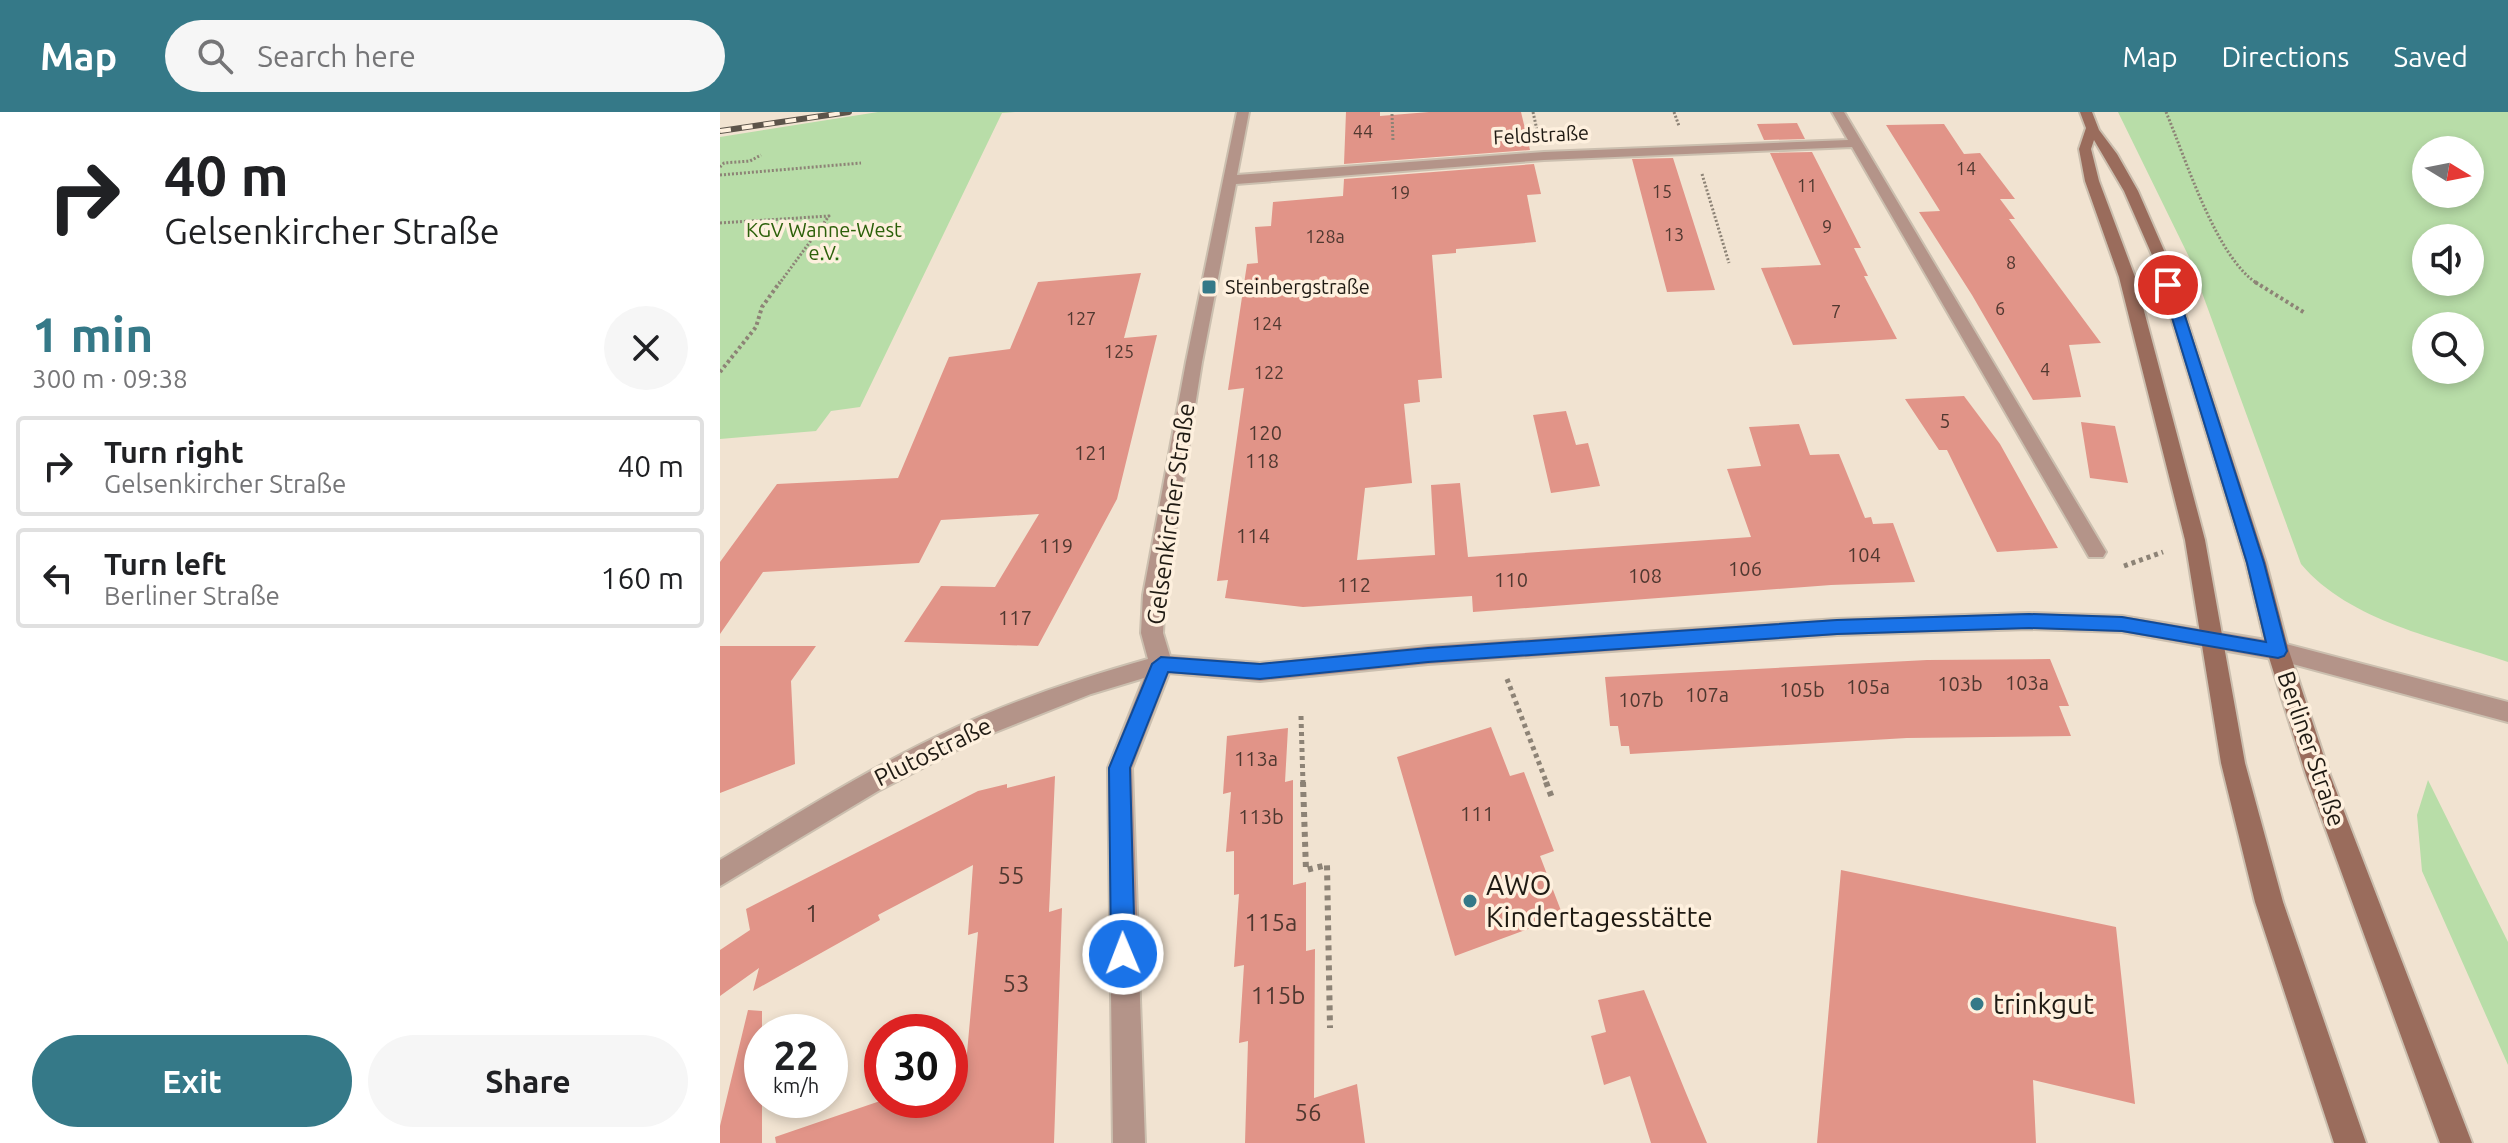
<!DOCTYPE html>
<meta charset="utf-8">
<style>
:root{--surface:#fff;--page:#f6f6f6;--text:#202124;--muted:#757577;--line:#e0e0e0;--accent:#357988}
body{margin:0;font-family:Ubuntu,sans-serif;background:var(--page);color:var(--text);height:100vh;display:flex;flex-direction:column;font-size:30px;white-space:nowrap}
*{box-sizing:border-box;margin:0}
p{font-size:26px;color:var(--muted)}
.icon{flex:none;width:44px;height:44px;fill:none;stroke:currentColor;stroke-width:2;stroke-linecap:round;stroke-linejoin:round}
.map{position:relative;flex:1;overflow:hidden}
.drawer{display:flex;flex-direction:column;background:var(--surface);width:720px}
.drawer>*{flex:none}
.top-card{background:#fff;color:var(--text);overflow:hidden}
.needle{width:52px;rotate:100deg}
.tools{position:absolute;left:1692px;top:24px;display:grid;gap:16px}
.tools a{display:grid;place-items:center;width:72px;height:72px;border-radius:50%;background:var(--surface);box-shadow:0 4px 12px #0003;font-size:40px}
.speed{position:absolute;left:24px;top:902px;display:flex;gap:16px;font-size:40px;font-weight:700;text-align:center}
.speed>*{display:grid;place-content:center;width:104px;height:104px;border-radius:50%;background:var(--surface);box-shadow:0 4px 12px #0003;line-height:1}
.speed small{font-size:20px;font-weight:400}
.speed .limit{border:12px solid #d22;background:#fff;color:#111}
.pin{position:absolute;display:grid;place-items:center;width:68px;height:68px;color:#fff;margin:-34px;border:4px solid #fff;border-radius:50%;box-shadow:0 2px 8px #0007}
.me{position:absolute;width:88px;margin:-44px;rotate:359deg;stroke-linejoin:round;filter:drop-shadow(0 0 6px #0008)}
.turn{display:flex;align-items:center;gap:28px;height:168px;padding:0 32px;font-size:36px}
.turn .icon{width:104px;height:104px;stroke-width:2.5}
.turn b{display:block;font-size:56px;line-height:68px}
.round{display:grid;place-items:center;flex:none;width:84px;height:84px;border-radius:42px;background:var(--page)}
.summary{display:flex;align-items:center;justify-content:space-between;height:136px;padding:0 32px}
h1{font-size:48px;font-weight:600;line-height:60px;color:var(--accent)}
.primary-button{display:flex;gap:16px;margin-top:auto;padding:16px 32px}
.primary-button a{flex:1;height:92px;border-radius:48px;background:var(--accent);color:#fff;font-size:32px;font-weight:600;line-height:92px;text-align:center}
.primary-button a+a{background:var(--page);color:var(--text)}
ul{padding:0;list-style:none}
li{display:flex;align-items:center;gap:24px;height:100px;margin:0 16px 12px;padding:0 16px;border:4px solid var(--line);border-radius:8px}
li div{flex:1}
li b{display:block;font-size:30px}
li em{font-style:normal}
header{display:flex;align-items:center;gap:48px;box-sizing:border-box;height:112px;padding:0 40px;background:var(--accent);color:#fff}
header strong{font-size:38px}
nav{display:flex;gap:44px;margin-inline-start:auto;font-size:28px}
.search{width:560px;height:72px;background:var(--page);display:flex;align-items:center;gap:20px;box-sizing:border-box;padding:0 28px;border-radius:44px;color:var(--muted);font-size:30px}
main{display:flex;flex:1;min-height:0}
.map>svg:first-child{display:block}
.green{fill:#b8dda8;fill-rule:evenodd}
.building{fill:#e19488}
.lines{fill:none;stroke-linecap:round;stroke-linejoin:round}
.minor-casing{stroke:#cbbfaf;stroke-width:4}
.secondary-casing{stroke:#cbbfaf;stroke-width:4}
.path-far3{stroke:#8d8376;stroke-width:3;stroke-dasharray:2 2;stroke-linecap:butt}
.path-far2{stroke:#8d8376;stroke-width:4;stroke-dasharray:3 3;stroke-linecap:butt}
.path-far1{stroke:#8d8376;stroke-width:5;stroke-dasharray:4 4;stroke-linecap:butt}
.path{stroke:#8d8376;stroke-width:6;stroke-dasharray:5 5;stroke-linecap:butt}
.minor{fill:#b49489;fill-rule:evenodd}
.secondary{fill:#9a6c5c;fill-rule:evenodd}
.rail-casing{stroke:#5c544a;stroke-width:6}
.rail{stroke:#fef0de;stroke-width:4;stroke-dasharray:11;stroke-linecap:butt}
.route{fill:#1a73e8;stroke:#114b97;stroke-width:2}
.poi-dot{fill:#357988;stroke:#fef0de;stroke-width:3}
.labels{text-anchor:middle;stroke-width:7;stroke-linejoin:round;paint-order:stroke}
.far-number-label{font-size:18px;fill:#503830}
.far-street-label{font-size:20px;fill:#1f1a13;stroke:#fef0de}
.far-park-label{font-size:20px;fill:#2c600a;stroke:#fef0de}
.far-poi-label{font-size:20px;fill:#1f1a13;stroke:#fef0de;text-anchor:start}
.number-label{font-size:20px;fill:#503830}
.street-label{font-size:24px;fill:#1f1a13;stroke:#fef0de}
.near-number-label{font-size:24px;fill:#503830}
.near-poi-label{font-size:28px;fill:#1f1a13;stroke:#fef0de;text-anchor:start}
</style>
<header>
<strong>Map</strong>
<div class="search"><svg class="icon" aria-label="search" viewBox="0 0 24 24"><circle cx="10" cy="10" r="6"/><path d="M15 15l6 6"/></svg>Search here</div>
<nav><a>Map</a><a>Directions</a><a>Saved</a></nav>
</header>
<main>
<section class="drawer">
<div class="top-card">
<div class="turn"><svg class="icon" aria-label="right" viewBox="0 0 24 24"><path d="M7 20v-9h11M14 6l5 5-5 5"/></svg><div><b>40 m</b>Gelsenkircher Straße</div></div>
</div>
<div class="summary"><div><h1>1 min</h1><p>300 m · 09:38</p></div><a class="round"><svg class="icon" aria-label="close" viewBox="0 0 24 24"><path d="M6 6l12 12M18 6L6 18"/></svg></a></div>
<ul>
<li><svg class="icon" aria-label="right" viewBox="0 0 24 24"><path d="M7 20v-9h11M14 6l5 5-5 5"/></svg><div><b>Turn right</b><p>Gelsenkircher Straße</p></div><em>40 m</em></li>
<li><svg class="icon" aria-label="left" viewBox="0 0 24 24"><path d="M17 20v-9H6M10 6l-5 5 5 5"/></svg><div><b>Turn left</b><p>Berliner Straße</p></div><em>160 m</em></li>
</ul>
<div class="primary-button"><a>Exit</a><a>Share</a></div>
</section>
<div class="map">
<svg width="1788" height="1031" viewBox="0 0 1788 1031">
<rect width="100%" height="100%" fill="#f1e3d1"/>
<!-- green -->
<path class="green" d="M158 0H295L282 1 140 295 111 299 96 319 0 327V25Z
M1398 0H1788V550C1719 526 1630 510 1581 452L1469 145ZM1706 38H1750V82H1706ZM1706 126H1750V170H1706ZM1706 214H1750V258H1706Z
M1708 668 1788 830V953L1702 759 1697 703Z"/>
<!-- building -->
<path class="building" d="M626 0H660V4L709 0H801L810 38 624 52Z
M1077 11 1085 27 1044 28 1037 12Z
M1224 12 1244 42 1260 41 1295 87H1280L1295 107H1289L1381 231 1349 233 1361 285 1313 288 1252 183 1199 100 1220 99 1166 13Z
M1092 40 1141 136H1134L1148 164H1144L1177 227 1073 233 1041 156 1101 153 1050 41Z
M953 46 995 178 947 180 912 47Z
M814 52 821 82 807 83 816 130 736 137V141L712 143 722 266 698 268 700 290 684 292 692 371 645 376 637 448 715 443 711 373 740 371 748 445 1031 425 1007 357 1041 354 1029 315 1079 312 1090 343 1119 342 1145 406 1151 405 1153 412 1173 411 1195 470 1111 473 753 500 752 484 583 495 505 486 508 468 497 469 524 276 508 278 527 152 538 151 535 115 551 114 553 90 623 84 624 67Z
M421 161 404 226 437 223 397 387 318 534 184 530 221 474 275 475 319 402 221 408 199 451 43 460 0 522V450L57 372 178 366 229 245 290 237 318 170Z
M1244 284 1280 332 1338 436 1277 440 1227 338H1219L1185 287Z
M846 299 856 333 868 331 880 374 831 381 813 303Z
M1361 310 1395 314 1408 371 1370 366Z
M0 534H96L71 569 75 652 0 681Z
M1330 547 1349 594H1339L1351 624 1187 626 910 642 909 634H901L898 614H890L885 565 1207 548Z
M771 615 790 664 804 660 834 739 820 744 843 804 735 844 677 645Z
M568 616 565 670 573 668V773L586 770V839L595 837 594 986 637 972 645 1031H525L528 929 519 931 524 853 514 855 519 782 514 783V739L506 740 511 680 503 682 507 624Z
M335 664 329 800 342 796 334 1031H56L55 1025 163 988H230L236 956 246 952 258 820 248 823 253 753 158 803 160 808 33 879 39 856 0 884V838L30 818 26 797 258 679 287 672V676Z
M1121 758 1396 815 1415 992 1313 968 1316 1031H1097Z
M924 878 966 981 987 1031H931L910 964 884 973 871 924 886 920 878 888Z
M28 898 42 899V1031H0V1014Z"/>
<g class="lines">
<!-- minor casing -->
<g class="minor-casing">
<path id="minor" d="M517 0H529L517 63 824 40 1128 28 1112 0H1124L1386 440 1383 445H1369L1132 35 824 48 516 72 482 250 445 483 443 521 450 544 540 551 708 534 1117 507 1309 501 1402 504 1558 530 1788 590V610L1558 548 1402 520 1309 517 1117 523 708 552 540 569 449 561 412 656 425 1031H393L388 656 424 566 371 582 258 627 158 679 0 774V748C78 701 156 652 239 614 300 586 364 565 428 547L421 521 423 483 466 250Z"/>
</g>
<!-- secondary casing -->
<g class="secondary-casing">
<path id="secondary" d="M1360 0H1372L1379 18 1397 42 1418 79 1446 143 1546 451 1569 539 1610 663 1752 1031H1720L1586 663 1547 539 1526 451 1432 143 1404 79 1374 28 1371 37 1379 69 1415 165 1485 428 1525 651 1563 790 1646 1031H1614L1535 790 1501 651 1465 428 1399 165 1365 69 1359 37 1366 16Z"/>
</g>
<!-- path-far3 -->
<path class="path-far3" d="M813 0 817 18
M954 0 959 14
M1446 0C1466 47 1496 146 1538 172
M672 2 673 29
M0 55 4 51 30 49 41 43
M982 62 1009 151
M0 63 141 51
M0 111 109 104 59 172"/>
<!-- path-far2 -->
<path class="path-far2" d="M1535 170 1585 201
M0 260 36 215 42 195 60 170"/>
<!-- path-far1 -->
<path class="path-far1" d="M1404 454 1443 440
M787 567 827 672
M581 604 583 672"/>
<!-- path -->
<path class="path" d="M583 670 586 758 607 753 610 916
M826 670 832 686"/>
<!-- minor -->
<use href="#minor" class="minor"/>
<!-- secondary -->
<use href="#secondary" class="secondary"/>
<!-- rail casing -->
<g class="rail-casing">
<path id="rail" d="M0 19 129 0"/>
</g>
<!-- rail -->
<use href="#rail" class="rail"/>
</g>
<!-- route -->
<path class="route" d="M1444 170 1455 173 1544 451 1567 539 1564 544 1558 546 1402 519 1309 516 1117 522 708 550 540 567 448 560 410 656 415 842 411 850 403 854 395 850 391 842 389 656 432 552 441 545 540 552 708 536 1117 508 1309 502 1402 505 1546 530 1527 451 1442 173Z"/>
<!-- markers -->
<g class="poi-dot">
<rect x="481" y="167" width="16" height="16" rx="4"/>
<circle cx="750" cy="789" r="8"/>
<circle cx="1257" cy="892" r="8"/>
</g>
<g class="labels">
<!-- far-number labels -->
<g class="far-number-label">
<text x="643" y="26">44</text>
<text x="1246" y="63">14</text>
<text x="1087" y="80">11</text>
<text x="942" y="86">15</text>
<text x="680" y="87">19</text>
<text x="1107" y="121">9</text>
<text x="954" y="129">13</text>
<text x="605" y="131">128a</text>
<text x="1291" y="157">8</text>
<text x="1280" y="203">6</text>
<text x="1116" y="206">7</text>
<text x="361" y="213">127</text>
<text x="547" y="218">124</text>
<text x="399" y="246">125</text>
<text x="1325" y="264">4</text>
<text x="549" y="267">122</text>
</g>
<!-- far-street labels -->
<g class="far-street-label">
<text transform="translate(821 23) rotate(-3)" y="7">Feldstraße</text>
</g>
<!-- far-park labels -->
<g class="far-park-label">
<text x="104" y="125">KGV Wanne-West<tspan x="104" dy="23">e.V.</tspan></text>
</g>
<!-- far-poi labels -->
<g class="far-poi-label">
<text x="505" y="182">Steinbergstraße</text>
</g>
<!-- number labels -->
<g class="number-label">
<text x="1225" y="316">5</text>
<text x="545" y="328">120</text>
<text x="371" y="348">121</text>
<text x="542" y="356">118</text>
<text x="533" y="431">114</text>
<text x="336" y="441">119</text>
<text x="1144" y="450">104</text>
<text x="1025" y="464">106</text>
<text x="925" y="471">108</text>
<text x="791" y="475">110</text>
<text x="634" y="480">112</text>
<text x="295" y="513">117</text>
<text x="1307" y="578">103a</text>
<text x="1240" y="579">103b</text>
<text x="1148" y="582">105a</text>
<text x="1082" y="585">105b</text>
<text x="987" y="590">107a</text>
<text x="921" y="595">107b</text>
<text x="536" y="654">113a</text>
<text x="757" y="709">111</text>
<text x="541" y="712">113b</text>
</g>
<!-- street labels -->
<g class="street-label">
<text transform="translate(451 402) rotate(-82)" y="8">Gelsenkircher Straße</text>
<text transform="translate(1591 637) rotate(71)" y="8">Berliner Straße</text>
<text transform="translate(213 640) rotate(-26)" y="8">Plutostraße</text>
</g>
<!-- near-number labels -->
<g class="near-number-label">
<text x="291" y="772">55</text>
<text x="92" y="810">1</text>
<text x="551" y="819">115a</text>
<text x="296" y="880">53</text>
<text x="558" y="892">115b</text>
<text x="588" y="1009">56</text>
</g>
<!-- near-poi labels -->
<g class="near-poi-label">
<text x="766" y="783">AWO<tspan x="766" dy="32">Kindertagesstätte</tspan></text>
<text x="1273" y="902">trinkgut</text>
</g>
</g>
</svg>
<div class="tools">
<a><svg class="needle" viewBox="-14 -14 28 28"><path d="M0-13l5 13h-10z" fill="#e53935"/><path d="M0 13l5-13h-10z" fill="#757577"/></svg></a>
<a><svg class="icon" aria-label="sound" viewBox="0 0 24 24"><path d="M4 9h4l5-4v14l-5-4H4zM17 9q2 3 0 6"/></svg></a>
<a><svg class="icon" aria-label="search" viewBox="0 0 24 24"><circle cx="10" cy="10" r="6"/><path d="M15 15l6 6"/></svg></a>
</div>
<div class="speed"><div>22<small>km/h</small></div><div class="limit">30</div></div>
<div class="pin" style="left:1448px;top:173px;background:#d93025"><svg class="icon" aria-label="arrive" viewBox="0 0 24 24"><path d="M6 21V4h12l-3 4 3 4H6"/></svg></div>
<svg class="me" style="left:403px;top:842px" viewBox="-20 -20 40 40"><circle r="17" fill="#1a73e8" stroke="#fff" stroke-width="3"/><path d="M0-11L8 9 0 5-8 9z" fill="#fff"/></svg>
</div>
</main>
